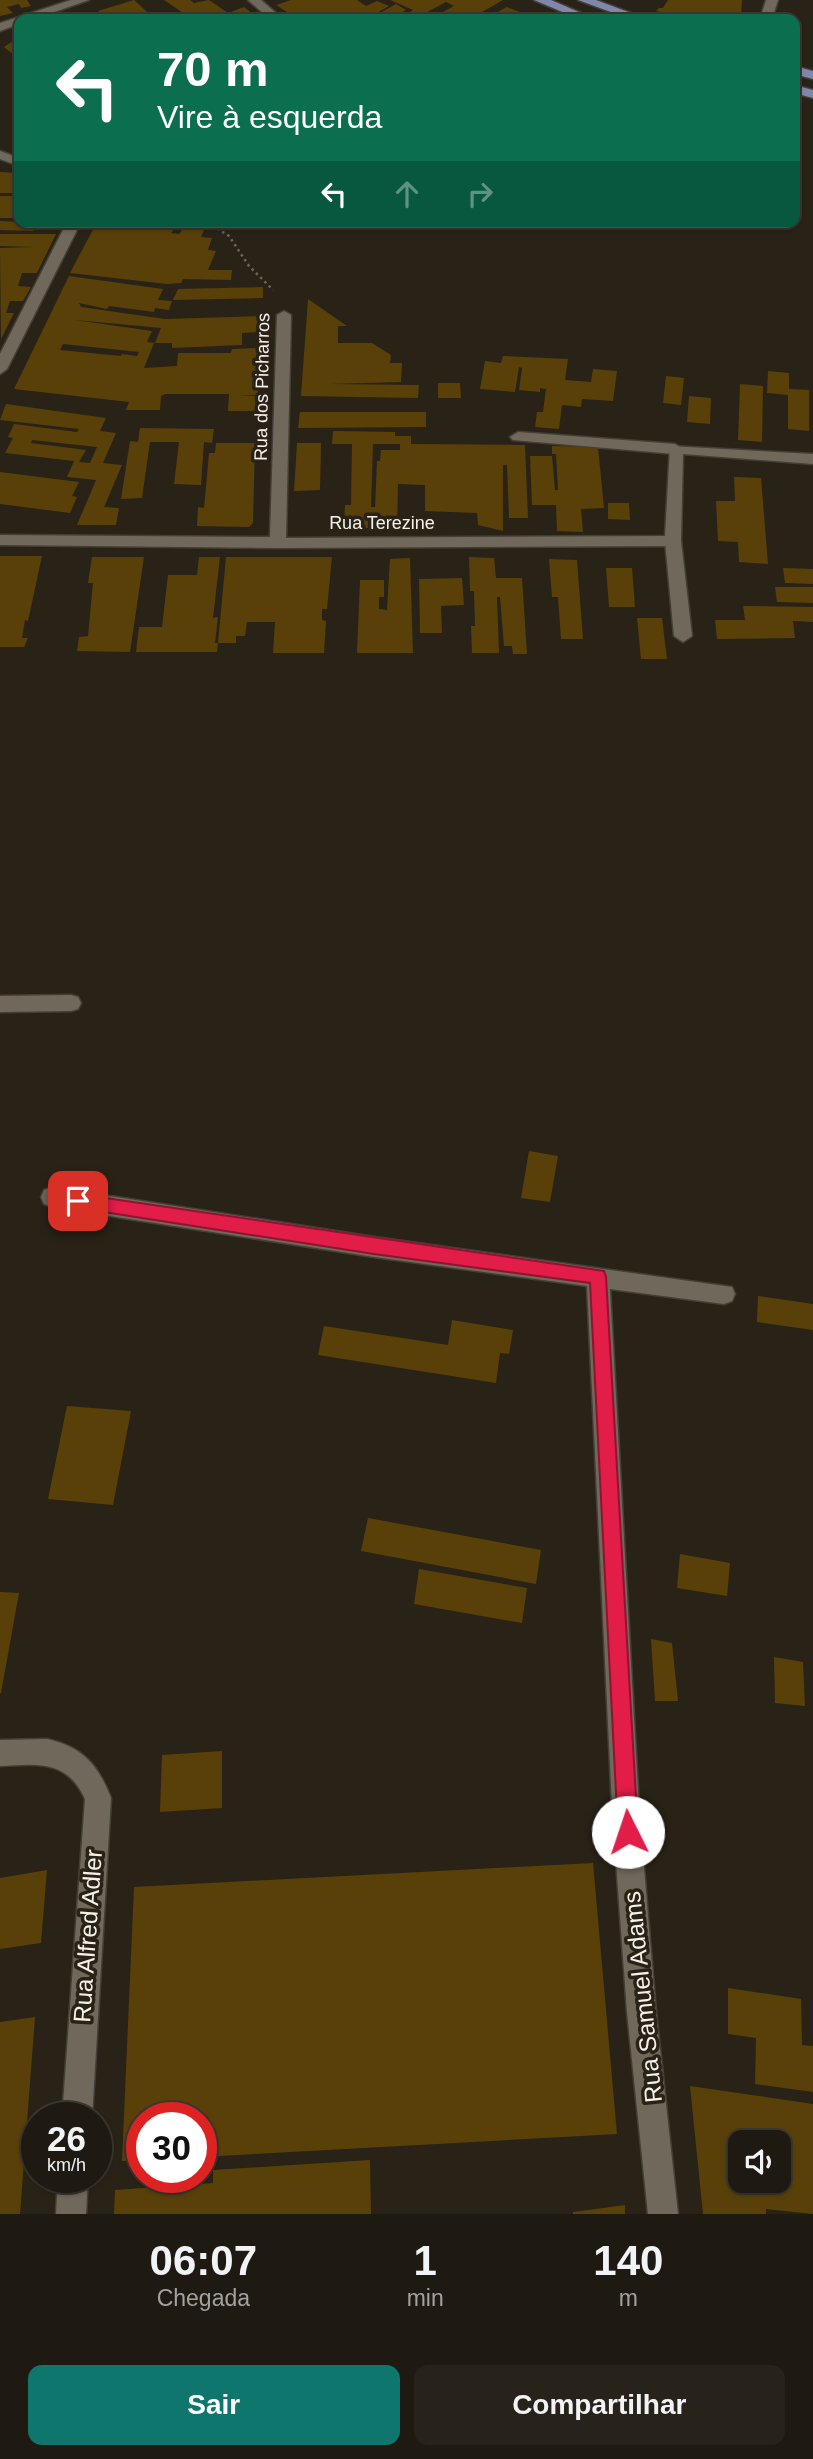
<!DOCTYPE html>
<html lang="pt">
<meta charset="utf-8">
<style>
:root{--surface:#1f1a11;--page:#27231a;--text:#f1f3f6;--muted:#a1a19f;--line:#3c3831;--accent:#0f766e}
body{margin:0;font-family:Arial,sans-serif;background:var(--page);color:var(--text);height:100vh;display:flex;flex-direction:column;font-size:26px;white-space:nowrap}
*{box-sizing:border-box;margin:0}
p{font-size:23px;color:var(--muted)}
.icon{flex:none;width:38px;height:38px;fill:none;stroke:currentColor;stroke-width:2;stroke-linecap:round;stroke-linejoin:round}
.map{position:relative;height:2214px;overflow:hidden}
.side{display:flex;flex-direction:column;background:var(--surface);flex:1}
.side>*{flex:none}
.top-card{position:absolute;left:14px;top:14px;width:786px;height:214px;border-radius:14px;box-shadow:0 2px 5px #0004,0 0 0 2px var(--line);background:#0b6e4f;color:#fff;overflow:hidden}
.tools{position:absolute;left:728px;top:2130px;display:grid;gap:14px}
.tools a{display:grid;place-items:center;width:63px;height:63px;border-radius:14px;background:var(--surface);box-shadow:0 2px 5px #0004,0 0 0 2px var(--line);font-size:35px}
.speed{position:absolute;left:21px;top:2102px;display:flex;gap:14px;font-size:35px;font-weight:700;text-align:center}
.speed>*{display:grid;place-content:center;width:91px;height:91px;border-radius:50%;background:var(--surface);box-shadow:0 2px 5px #0004,0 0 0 2px var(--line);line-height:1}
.speed small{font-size:18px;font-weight:400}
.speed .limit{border:10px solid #d22;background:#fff;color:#111}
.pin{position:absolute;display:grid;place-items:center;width:60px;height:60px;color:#fff;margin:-30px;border-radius:14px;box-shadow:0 4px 10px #0006}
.me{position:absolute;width:77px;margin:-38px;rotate:356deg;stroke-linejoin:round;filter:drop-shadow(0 0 5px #0008)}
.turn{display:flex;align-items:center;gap:24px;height:147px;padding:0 28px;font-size:32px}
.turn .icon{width:91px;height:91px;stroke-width:2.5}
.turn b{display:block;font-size:49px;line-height:60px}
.lanes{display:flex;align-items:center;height:66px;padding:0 28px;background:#0003;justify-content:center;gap:35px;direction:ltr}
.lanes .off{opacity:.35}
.eta{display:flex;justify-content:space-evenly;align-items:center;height:119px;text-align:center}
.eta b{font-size:42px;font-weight:600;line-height:49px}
.button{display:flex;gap:14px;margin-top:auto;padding:14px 28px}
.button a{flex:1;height:80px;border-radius:14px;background:var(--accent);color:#fff;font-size:28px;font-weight:600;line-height:80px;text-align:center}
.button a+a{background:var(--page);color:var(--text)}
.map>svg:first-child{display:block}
.building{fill:#594009;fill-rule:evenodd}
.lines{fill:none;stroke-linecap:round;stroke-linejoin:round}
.lane-casing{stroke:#443f36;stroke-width:3}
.street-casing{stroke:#443f36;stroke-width:3}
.primary-casing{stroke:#443f36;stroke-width:3}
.path{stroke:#6a645a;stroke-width:2.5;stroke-dasharray:2.5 3.5;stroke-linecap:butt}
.lane{fill:#70685b;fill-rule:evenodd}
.street{fill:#70685b;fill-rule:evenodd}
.primary{fill:#8187ac;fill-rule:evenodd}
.route{fill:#e11d48;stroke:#92132f;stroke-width:2}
.labels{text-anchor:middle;stroke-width:7;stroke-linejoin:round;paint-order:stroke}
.far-street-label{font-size:18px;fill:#f6f2ea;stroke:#292217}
.near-street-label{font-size:24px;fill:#f6f2ea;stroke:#292217}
</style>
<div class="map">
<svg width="813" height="2214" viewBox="0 0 813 2214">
<rect width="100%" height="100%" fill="#292217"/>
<!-- building -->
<path class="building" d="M0 0H27L31 6 21 8 19 4 7 7 13 13 0 16Z
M134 0 155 19H109L98 11Z
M164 0H190L194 3 209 0 228 13 244 7 259 19H225L220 16 211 19H192Z
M291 0H357L366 6 377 1 389 6 366 19H298L276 5Z
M390 0H503L470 19H430L454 6 446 2 418 17 410 12 413 10Z
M668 0H742L741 19H688L656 11 659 8H663Z
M396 4 406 10 390 19H369Z
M507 7 538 19H485Z
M19 37V59L4 47Z
M0 172 19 173V193H0Z
M0 196H19V218H0Z
M0 221 19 222H35L33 231 0 230Z
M97 222H153L168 225 162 222H171L168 225 176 227 171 233 179 234 188 222 199 223 206 226 201 237 212 238 208 250 216 251 208 270H232L231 280 183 279 181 283 167 284 70 273Z
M0 234H56L37 273H22L18 286 31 287 23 301H10L6 313H14L1 339 0 248 34 247 0 246Z
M69 276 163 289 158 300 172 301 169 310 155 308 154 312 109 306 107 309 79 303 81 307 165 319 262 316 260 332 242 333V345L172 348V343H154L144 368 177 366 178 353H231L232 349 259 348 258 395H238L256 396 255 411H228L229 394H165L161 396 160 410H126L129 402 14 389ZM75 320 161 328 155 343 147 342 152 331ZM63 344 139 352 137 356 122 354 121 356 60 350Z
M263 287V298L173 300 178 289Z
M308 299 347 326H338V343H372L391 355 390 363H402L401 382 330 384 419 385 418 398 301 396Z
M503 356 568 359 565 380 591 382 593 369 617 371 613 401 582 399 581 407 562 405 559 429 535 427 537 412H543L546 389 540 388V392L519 390 522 368 519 367 515 392 480 389 485 361 501 363Z
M768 371 789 373V389L809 390V431L788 429V395L767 393Z
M666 376 684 378 681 405 663 403Z
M438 383H460L461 398H438Z
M740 384 763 386 762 442 738 440Z
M689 396 711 398 710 424 687 422Z
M6 404 106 418 100 431 116 433 103 463 122 465 104 507 119 508 116 525H77L96 480 67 477 74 461 5 453 13 438 8 437 14 424 77 432 79 429 0 420ZM32 440 97 447 90 463 79 462 86 450 31 443Z
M300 412H426V427L298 428Z
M140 428 214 429 212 443 204 442 201 485 174 484 179 442H150L142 498 121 499 130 441 138 442Z
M333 431 395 432V436H411V444L525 445 528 518H509L507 465H503V531L478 525 477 513 425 511V485L398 484 397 528H344L345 505H351L352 444H332ZM373 444H400V450H381L380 461H377L375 507H371Z
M216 443H255L253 523 249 527 197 526 198 507 204 508 209 453H215Z
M297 443H321L320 490 294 491Z
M552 446 598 447 604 508 581 509 583 532 557 531 556 505H532L530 456H552L555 490H558L556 454H552Z
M0 472 79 482 72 496 77 497 70 513 0 504Z
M734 477 761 478 768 564 739 562 738 542 718 541 716 501H735Z
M608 503H629L630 520 608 519Z
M0 556H42L28 621 25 620 22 638H28L24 647H0Z
M92 557H144L130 652 77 651 79 637 88 636 93 583H88Z
M199 557H220L213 618 218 617 215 643H218L226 557H332L327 609H322V620L326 621 324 653H273L275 622H247L245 636H236V643H218L217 652H136L139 627H162L168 575H197Z
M469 557 494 558 496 578H522L527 654H513L512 646H504L500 597H497L499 653H472L471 626H475L474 591H470Z
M410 558 413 653H357L360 580H384V597H379V609L387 610 390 559Z
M549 559 577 560 583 639H561L558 597H552Z
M606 568H632L635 607H609Z
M783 568 813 569V584L785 583Z
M462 578 464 605 441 606 442 633H420L419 579Z
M775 587H813V603L777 602Z
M743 606 813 607V622L793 621 795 638 717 639 715 620H745Z
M637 618H662L667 659H641Z
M529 1151 558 1156 550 1202 521 1198Z
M758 1296 813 1304V1330L757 1322Z
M452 1320 513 1330 509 1354 500 1353 496 1383 318 1355 324 1326 448 1345Z
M67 1406 131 1411 113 1505 48 1499Z
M368 1518 541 1550 536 1584 361 1551Z
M680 1554 730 1563 727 1596 677 1588Z
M419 1569 527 1588 522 1623 414 1604Z
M0 1592 19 1593 1 1693H0Z
M651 1639 672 1643 678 1701H655Z
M774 1657 803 1662 805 1706 775 1703Z
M222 1751V1808L160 1812 162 1755Z
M593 1863 617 2134 201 2157V2118H142V2160L122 2161 134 1887Z
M47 1870 41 1943 0 1949V1878Z
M728 1988 801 1999 802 2045 813 2046V2092L755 2084 756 2038 728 2034Z
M35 2017 20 2214H0V2022Z
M690 2086 813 2104V2214L766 2209V2214H703ZM740 2142H779V2180H740Z
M370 2160 371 2214H114L115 2190 213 2183V2170Z
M625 2205V2214H573V2212Z"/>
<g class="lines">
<!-- lane casing -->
<g class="lane-casing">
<path id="lane" d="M518 432 675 444 683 449 675 454 513 440 510 437Z
M673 536 681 541 692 636 683 642 674 636 665 541Z"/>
</g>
<!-- street casing -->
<g class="street-casing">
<path id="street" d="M71 0H89L34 19H19V24L0 31V23Z
M248 0H261L283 19H270Z
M766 0H778L772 19H760Z
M0 151 19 158V166L0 159Z
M67 222H81L7 369 0 374V354Z
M284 311 291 315 286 538 665 536 670 446 813 454V464L683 454 681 541 673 546 278 548 0 545V535L270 537 277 315Z
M71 995 78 997 81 1003 78 1009 71 1011 0 1012V996Z
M52 1187 374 1237 732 1287 735 1294 732 1301 724 1304 610 1289 639 1807 656 2012 678 2214H648L627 2012 612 1807 587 1286 374 1257 52 1207 44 1204 41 1197 44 1190Z
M47 1739C83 1747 98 1765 111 1798L92 2118H62L85 1799C67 1759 37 1764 0 1766V1740Z
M58 2177H88L86 2214H56Z"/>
</g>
<!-- primary casing -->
<g class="primary-casing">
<path id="primary" d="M534 0H551L595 19H579Z
M578 0H596L647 19H630Z
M794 66 813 71V79L794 74Z
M794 85 813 90V98L794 93Z"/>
</g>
<!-- path -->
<path class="path" d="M207 222 229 236 249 266 273 290"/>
<!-- lane -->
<use href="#lane" class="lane"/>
<!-- street -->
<use href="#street" class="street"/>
<!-- primary -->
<use href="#primary" class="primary"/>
</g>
<!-- route -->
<path class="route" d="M78 1194 604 1271 606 1277 638 1832 635 1839 628 1842 621 1839 618 1832 590 1283 374 1254 78 1208 73 1206 70 1201 73 1196Z"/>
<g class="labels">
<!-- far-street labels -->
<g class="far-street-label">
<text transform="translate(262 387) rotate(-89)" y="6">Rua dos Picharros</text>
<text x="382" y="529">Rua Terezine</text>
</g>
<!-- near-street labels -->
<g class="near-street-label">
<text transform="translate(88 1936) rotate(-86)" y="8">Rua Alfred Adler</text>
<text transform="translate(643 1997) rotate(-96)" y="8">Rua Samuel Adams</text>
</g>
</g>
</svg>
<div class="tools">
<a><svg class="icon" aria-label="sound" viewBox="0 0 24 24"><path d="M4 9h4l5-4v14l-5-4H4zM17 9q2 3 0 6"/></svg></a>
</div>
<div class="speed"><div>26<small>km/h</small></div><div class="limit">30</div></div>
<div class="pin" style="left:78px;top:1201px;background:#d93025"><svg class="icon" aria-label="arrive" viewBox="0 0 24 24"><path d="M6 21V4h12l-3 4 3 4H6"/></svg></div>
<svg class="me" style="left:628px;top:1832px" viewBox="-20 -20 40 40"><circle r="19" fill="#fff"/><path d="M0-13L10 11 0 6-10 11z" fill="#e11d48"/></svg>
<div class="top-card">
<div class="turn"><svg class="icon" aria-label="left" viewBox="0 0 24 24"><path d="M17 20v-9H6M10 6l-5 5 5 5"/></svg><div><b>70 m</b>Vire à esquerda</div></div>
<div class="lanes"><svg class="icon" aria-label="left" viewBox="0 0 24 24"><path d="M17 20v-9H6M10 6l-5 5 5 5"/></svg><svg class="icon off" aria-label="ahead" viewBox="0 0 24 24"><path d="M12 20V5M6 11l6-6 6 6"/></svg><svg class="icon off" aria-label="right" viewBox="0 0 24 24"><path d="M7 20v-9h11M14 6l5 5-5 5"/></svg></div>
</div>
</div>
<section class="side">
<div class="eta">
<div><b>06:07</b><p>Chegada</p></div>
<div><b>1</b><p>min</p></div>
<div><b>140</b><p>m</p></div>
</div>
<div class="button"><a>Sair</a><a>Compartilhar</a></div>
</section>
